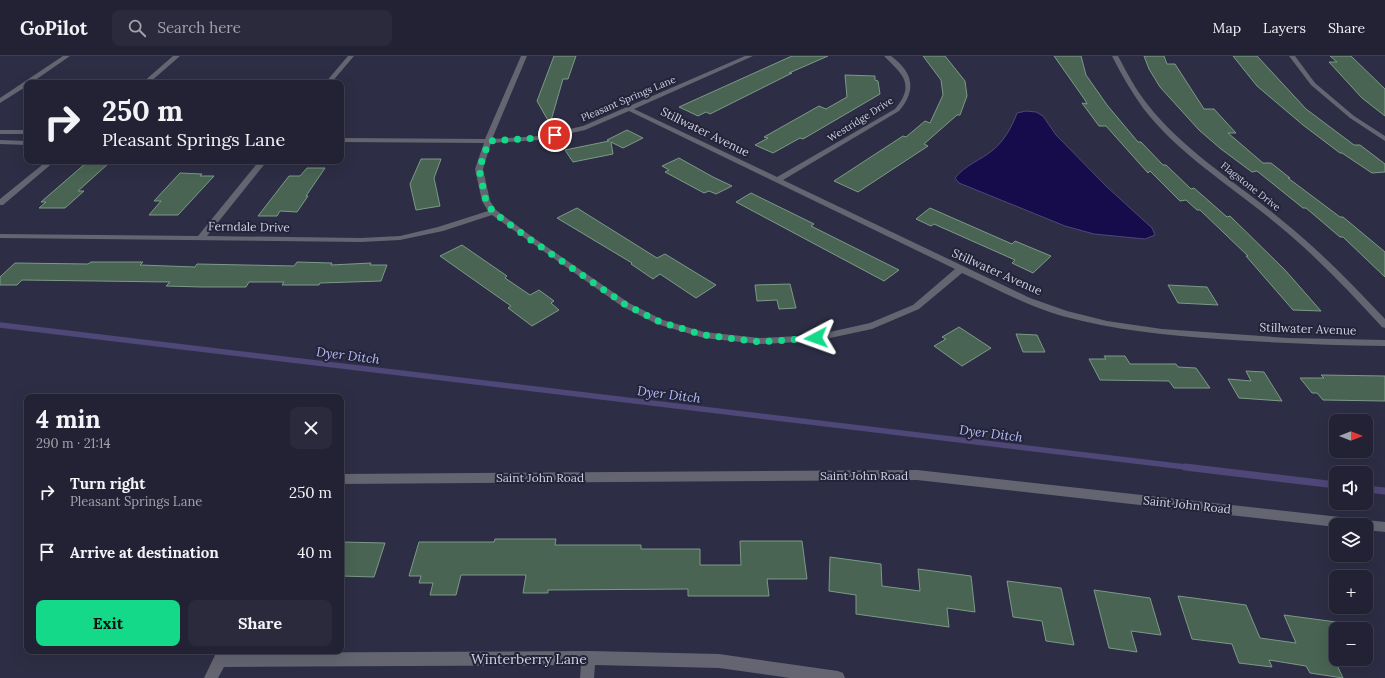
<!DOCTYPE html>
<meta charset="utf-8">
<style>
:root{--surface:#222234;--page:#2a2a3c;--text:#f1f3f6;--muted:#a2a4ac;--line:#3f3f4f;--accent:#14d989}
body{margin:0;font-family:Lora,serif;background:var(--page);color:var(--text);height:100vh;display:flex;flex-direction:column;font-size:15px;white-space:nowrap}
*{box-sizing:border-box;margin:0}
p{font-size:13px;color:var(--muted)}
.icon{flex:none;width:22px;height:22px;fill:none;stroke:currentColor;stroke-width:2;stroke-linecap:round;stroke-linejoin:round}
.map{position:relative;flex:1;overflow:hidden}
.sheet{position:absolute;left:24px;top:338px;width:320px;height:260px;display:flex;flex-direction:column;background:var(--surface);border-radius:8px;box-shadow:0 4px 16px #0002,0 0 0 1px var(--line)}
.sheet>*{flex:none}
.banner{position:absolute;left:24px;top:24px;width:320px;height:84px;border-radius:8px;box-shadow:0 4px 16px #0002,0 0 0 1px var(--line);background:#222234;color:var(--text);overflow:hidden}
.needle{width:26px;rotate:90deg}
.fabs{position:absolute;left:1329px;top:358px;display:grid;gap:8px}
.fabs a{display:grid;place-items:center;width:44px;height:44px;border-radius:8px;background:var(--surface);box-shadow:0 4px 16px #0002,0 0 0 1px var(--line);font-size:20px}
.pin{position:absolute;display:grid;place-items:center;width:34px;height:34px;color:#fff;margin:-17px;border:2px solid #fff;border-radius:50%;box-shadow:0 1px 4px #0007}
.me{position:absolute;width:44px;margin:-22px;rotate:266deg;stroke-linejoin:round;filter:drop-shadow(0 0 3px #0008)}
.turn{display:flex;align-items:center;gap:14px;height:84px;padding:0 12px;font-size:18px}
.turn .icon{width:52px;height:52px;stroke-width:2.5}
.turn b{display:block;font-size:28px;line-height:34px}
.round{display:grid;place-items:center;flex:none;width:42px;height:42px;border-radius:8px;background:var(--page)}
.headline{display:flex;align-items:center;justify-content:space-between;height:68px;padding:0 12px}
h1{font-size:24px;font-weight:700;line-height:30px}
.cta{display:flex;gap:8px;margin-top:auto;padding:8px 12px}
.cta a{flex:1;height:46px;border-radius:8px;background:var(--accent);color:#111;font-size:16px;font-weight:700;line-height:46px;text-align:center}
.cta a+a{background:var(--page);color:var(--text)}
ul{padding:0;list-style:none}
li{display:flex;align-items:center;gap:12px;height:60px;padding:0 12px}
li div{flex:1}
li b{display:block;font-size:15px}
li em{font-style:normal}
header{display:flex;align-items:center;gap:24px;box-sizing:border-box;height:56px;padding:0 20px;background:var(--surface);border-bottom:1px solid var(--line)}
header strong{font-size:19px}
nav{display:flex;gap:22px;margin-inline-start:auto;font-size:14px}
.search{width:280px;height:36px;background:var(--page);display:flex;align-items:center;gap:10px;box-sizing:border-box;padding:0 14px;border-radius:8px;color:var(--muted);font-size:15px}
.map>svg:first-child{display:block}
.water{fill:#170c4b;stroke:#4e4778}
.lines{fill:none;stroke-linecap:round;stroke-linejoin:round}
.stream-far1{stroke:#4e4778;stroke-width:5.5}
.stream{stroke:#4e4778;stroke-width:7}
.building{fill:#496453;stroke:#7c9987}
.minor{fill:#646571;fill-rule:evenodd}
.route{stroke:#14d989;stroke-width:7;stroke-dasharray:0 12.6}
.labels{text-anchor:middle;stroke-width:4;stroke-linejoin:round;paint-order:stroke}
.far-street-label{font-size:10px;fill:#cfd1e0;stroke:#23243a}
.street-label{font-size:12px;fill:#cfd1e0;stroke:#23243a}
.water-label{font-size:13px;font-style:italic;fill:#babdf8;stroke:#23243a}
.near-street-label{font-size:14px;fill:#cfd1e0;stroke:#23243a}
</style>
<header>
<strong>GoPilot</strong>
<div class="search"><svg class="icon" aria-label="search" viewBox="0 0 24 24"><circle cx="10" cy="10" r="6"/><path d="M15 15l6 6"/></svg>Search here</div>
<nav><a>Map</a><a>Layers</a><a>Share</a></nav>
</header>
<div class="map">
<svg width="1385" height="622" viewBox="0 0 1385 622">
<rect width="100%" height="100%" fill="#2d2e45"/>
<!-- water -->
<path class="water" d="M1026 55 1036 56 1043 60 1056 79 1107 131 1152 172 1155 179 1145 183 1094 178 1065 170 959 127 955 122C965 109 981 104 993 94 1004 85 1012 71 1017 57Z"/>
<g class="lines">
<!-- stream-far1 -->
<path class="stream-far1" d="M0 269 1194 412"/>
<!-- stream -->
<path class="stream" d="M1185 411 1336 429
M1366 433 1385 435"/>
</g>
<!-- building -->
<path class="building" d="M554 0H576L568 23H563L550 68 537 45Z
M792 0H828L789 17H792L710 58 706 56 698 60 679 51Z
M923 0H945L965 25 967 40 960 59H957L924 88 928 90 858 136 834 125 903 80 906 81 925 65 930 67 943 39 941 24Z
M1054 0H1081L1086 19 1107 49 1138 86H1141L1163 109H1166L1191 133 1194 132 1227 161 1230 160 1285 214 1321 255 1293 254 1246 200H1248L1200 154H1197L1186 144 1180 145 1150 115 1148 117 1106 70H1099L1082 47 1087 48 1085 44Z
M1144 0H1164L1167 8H1175L1204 53H1214L1236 77H1228L1263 107H1271L1290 122H1288L1340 161H1343L1385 196V221L1343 181H1340L1306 152H1303L1257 115 1252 116 1221 93 1199 74 1160 31 1149 13Z
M1233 0H1257L1306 53 1354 89H1360L1385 108V116L1372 117 1342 97H1340L1303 69 1257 30Z
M1330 0H1351L1385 33V60L1362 42 1329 6H1337Z
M845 19 875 20V24L878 25 880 38 803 83 800 82 773 97 755 89 768 82 764 81 819 50 826 53 847 41Z
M627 74 643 82 623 92 611 86 613 98 573 106 565 94 609 85 607 84Z
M679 102 713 121 732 130 716 138 709 135 704 137 665 116 669 114 662 110Z
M421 103H441L434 122 440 150 416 154 410 128Z
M86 107H109L78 135H84L65 152H39L46 146H41Z
M307 112H325L306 140H308L297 156 280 155 277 160H258L289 120H300Z
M180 117 202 118 200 120H214L178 159H149L161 145H154Z
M751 137 814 168 811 170 899 214 884 225 736 146Z
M577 152 657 202 665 198 716 229 696 242 660 218 653 223 631 208 632 207 557 162Z
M930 152 1012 188 1015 185 1051 200 1033 217 1012 207 1015 204 934 168 931 170 916 163Z
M462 189 507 220 505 222 530 239 539 234 554 245 551 247 559 254 532 270 508 252 511 250 440 200Z
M91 206H143L140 209 195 211 197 208 294 210 297 206 332 207 331 209 371 207 370 209H387L381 225 320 227 319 229H282L284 226H249L246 231H202L166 230 170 226 22 224 17 229H0V221L15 207 88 208Z
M790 228 796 252 779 253 777 244 757 245 755 229Z
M1168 229 1207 231 1218 249 1178 247Z
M959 271 991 292 962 310 934 290 946 283 942 281Z
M1016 278 1037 279 1045 296H1023Z
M1104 300H1125L1130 308H1176L1178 311 1196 312 1210 332H1174L1169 325 1100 324 1089 303H1106Z
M1246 315 1264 316 1282 345 1239 342 1228 323 1251 325Z
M1321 319 1385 320V345L1323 344 1317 337H1312L1300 322H1324Z
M495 483H556L555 489H641V493H700V509H741L740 485H802L807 523H767L769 540H688V533L548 534V537H523L526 519H461L456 539H430L433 527H419L421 520H409L419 486H494Z
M341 486 385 487 374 521 341 520Z
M830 501 881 508 882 530 920 535 918 513 971 520 975 556 947 552 949 571 856 558V539L829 535Z
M1007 525 1061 532 1074 589 1046 585 1042 565 1013 561Z
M1094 534 1150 542 1161 579 1131 575 1137 596 1109 592Z
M1178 540 1246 549 1260 582 1296 587 1284 559 1336 566V607L1343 622 1310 617 1306 610 1269 604 1272 611 1239 607 1232 588 1192 583Z"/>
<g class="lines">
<!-- minor -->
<path class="minor" d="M63 0H70L31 27H27V30L0 47V42Z
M173 0H180L149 27H142Z
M348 0H354L331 27H325Z
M521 0H527L492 83 540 80 583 70 745 0H753L634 53 777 121 895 53C916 28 902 18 884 0H891C913 16 917 34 899 55L783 124 1030 242 1067 255 1107 265 1162 273 1288 282 1385 284V290C1329 289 1274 287 1218 283 1165 279 1114 274 1062 260 1027 250 995 232 962 217L919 253 872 273 816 285 760 288 704 282 657 268 623 251 492 159 443 175 400 184 361 186 0 182V178L198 180 259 105H267L207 180 361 182 400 180 438 171 488 155 482 145 475 113 484 87 341 86V82L485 83ZM629 55 955 213 913 249 870 267 816 279 760 282 704 276 663 264 629 247 531 180 496 154 490 145 483 113 491 87 540 84 585 74Z
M1112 0H1118C1127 17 1136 34 1148 49 1185 96 1239 128 1284 166 1321 196 1353 229 1385 263V272L1382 271C1349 235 1316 200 1278 169 1233 131 1179 99 1143 52 1131 35 1121 18 1112 0Z
M1289 0H1295L1315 27 1354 60 1385 80V85L1350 62 1311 29Z
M0 74H27V78H0Z
M0 84 27 85V89L0 88Z
M47 105H55L3 149H0V143Z
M917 414 1385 466V476L1366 474V469H1336V471L917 424 341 428V418Z
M217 595H231L230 597 589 595 719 598 838 615 843 617 845 622H790L719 612 595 609 594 622H580L581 609 224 611 218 622H204Z"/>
</g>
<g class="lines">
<!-- route -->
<path class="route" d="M555 79 540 82 489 85 479 113 486 145 493 156 528 182 626 249 660 266 704 279 760 286 816 282"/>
</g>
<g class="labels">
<!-- far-street labels -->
<g class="far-street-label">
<text transform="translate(628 42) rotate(-23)" y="4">Pleasant Springs Lane</text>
<text transform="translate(860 63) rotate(-32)" y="4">Westridge Drive</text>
<text transform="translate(1251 130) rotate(38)" y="4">Flagstone Drive</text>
</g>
<!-- street labels -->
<g class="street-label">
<text transform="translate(705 76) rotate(26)" y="4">Stillwater Avenue</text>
<text transform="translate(249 171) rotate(1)" y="4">Ferndale Drive</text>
<text transform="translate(997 216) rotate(24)" y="4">Stillwater Avenue</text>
<text transform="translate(1308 273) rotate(2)" y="4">Stillwater Avenue</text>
<text x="864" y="424">Saint John Road</text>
<text x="540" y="426">Saint John Road</text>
<text transform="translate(1187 449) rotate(6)" y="4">Saint John Road</text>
</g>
<!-- water labels -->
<g class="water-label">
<text transform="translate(348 299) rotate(7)" y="5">Dyer Ditch</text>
<text transform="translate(669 338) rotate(7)" y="5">Dyer Ditch</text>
<text transform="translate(991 377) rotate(7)" y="5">Dyer Ditch</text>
</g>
<!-- near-street labels -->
<g class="near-street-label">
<text x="529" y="608">Winterberry Lane</text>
</g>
</g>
</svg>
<div class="fabs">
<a><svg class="needle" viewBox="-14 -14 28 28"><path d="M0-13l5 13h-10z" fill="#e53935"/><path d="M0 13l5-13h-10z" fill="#a2a4ac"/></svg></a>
<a><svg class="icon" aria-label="sound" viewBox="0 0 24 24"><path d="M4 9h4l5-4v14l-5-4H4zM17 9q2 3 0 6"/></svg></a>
<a><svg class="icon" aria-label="layers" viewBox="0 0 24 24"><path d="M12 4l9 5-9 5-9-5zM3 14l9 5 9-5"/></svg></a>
<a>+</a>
<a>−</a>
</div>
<div class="pin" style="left:555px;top:79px;background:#d93025"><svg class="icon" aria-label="arrive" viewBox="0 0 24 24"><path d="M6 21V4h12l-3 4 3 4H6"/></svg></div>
<svg class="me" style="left:816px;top:282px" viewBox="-20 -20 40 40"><path d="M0-17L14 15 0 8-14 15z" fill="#14d989" stroke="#fff" stroke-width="4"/></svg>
<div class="banner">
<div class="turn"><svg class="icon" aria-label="right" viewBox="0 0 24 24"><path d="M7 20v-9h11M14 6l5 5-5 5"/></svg><div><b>250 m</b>Pleasant Springs Lane</div></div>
</div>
<section class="sheet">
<div class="headline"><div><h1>4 min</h1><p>290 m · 21:14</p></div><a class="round"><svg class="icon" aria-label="close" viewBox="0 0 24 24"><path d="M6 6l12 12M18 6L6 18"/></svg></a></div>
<ul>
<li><svg class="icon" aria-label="right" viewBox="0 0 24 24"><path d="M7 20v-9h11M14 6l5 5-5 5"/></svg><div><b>Turn right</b><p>Pleasant Springs Lane</p></div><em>250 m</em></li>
<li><svg class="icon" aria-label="arrive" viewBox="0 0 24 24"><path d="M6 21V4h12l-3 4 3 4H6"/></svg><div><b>Arrive at destination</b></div><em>40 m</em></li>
</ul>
<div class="cta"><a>Exit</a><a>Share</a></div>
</section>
</div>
